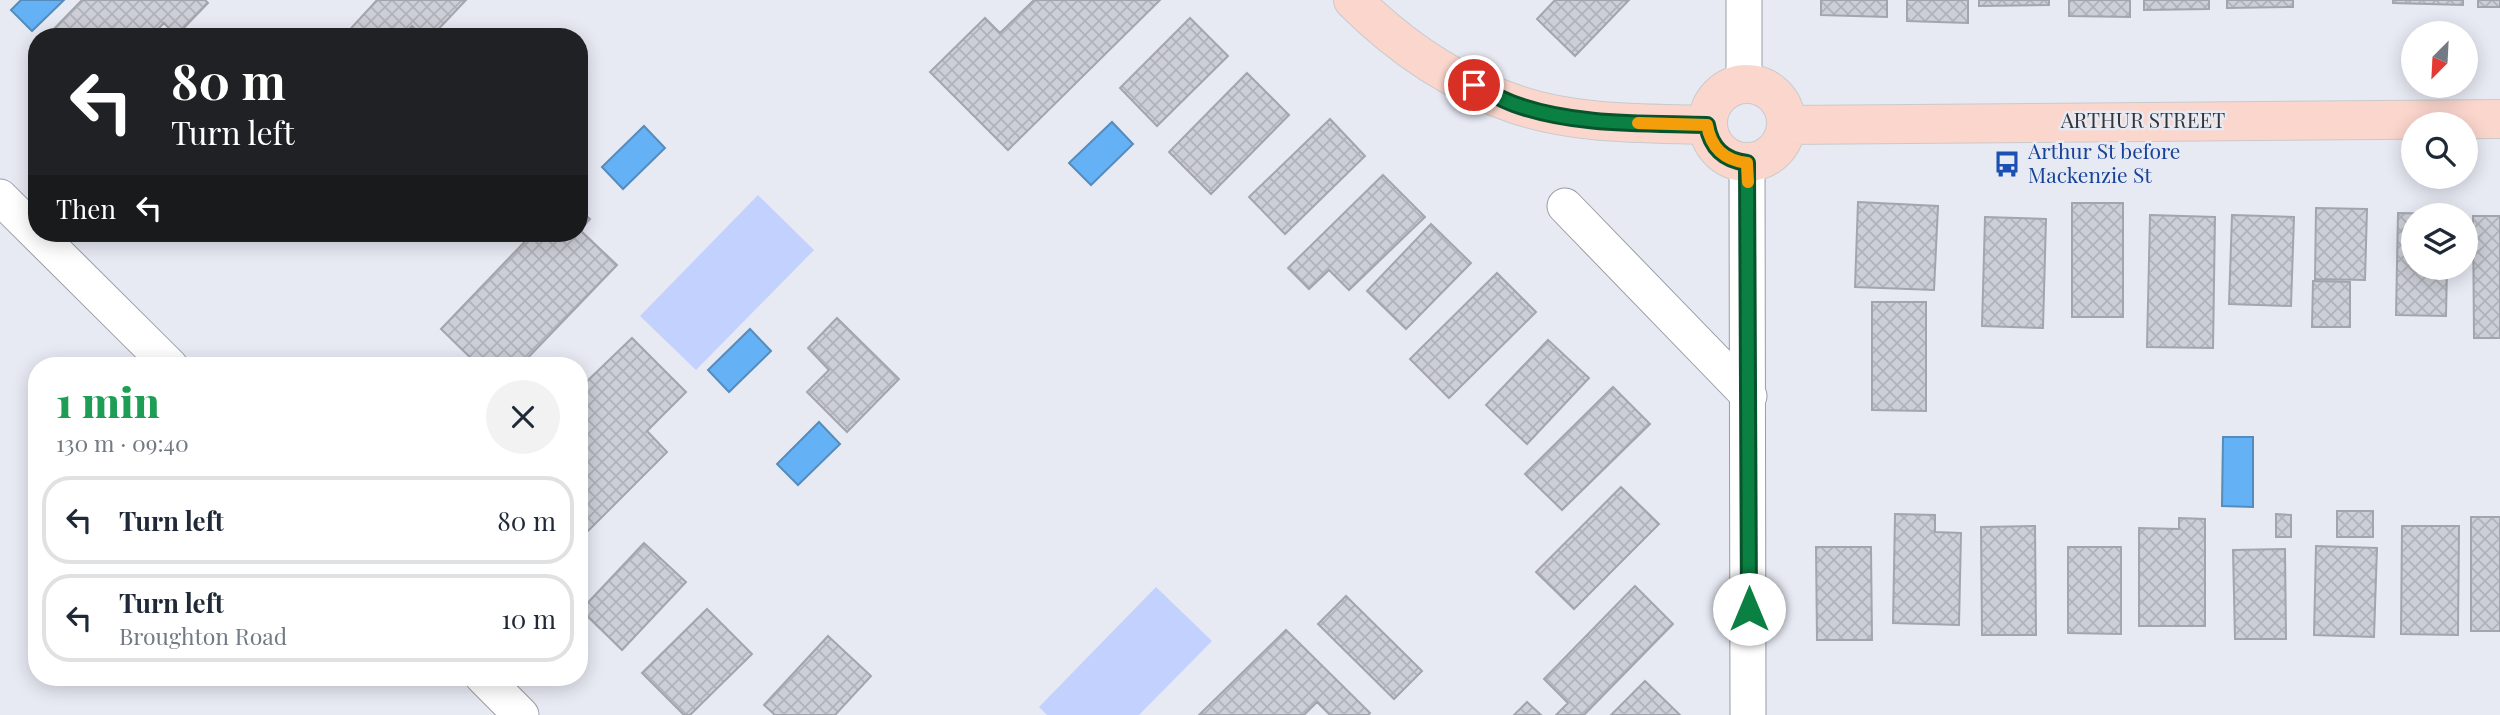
<!DOCTYPE html>
<meta charset="utf-8">
<style>
:root{--surface:#fff;--page:#f2f2f3;--text:#1f2937;--muted:#747a83;--line:#e0e1e3}
body{margin:0;font-family:"Playfair Display",serif;background:var(--page);color:var(--text);height:100vh;display:flex;flex-direction:column;font-size:26px;white-space:nowrap}
*{box-sizing:border-box;margin:0}
p{font-size:23px;color:var(--muted)}
.icon{flex:none;width:38px;height:38px;fill:none;stroke:currentColor;stroke-width:2;stroke-linecap:round;stroke-linejoin:round}
.map{position:relative;flex:1;overflow:hidden}
.sheet{position:absolute;left:28px;top:357px;width:560px;height:329px;display:flex;flex-direction:column;background:var(--surface);border-radius:28px;box-shadow:0 4px 18px #0003}
.sheet>*{flex:none}
.top-card{position:absolute;left:28px;top:28px;width:560px;height:214px;border-radius:28px;box-shadow:0 4px 18px #0003;background:#202124;color:#fff;overflow:hidden}
.needle{width:46px;rotate:204deg}
.controls{position:absolute;left:2401px;top:21px;display:grid;gap:14px}
.controls a{display:grid;place-items:center;width:77px;height:77px;border-radius:50%;background:var(--surface);box-shadow:0 4px 18px #0003;font-size:35px}
.pin{position:absolute;display:grid;place-items:center;width:60px;height:60px;color:#fff;margin:-30px;border:4px solid #fff;border-radius:50%;box-shadow:0 2px 7px #0007}
.me{position:absolute;width:77px;margin:-38px;rotate:0deg;stroke-linejoin:round;filter:drop-shadow(0 0 5px #0008)}
.turn{display:flex;align-items:center;gap:24px;height:147px;padding:0 28px;font-size:32px}
.turn .icon{width:91px;height:91px;stroke-width:2.5}
.turn b{display:block;font-size:49px;line-height:60px}
.then{display:flex;align-items:center;height:66px;padding:0 28px;background:#0003;gap:14px;font-size:26px}
.round{display:grid;place-items:center;flex:none;width:74px;height:74px;border-radius:37px;background:var(--page)}
.summary{display:flex;align-items:center;justify-content:space-between;height:119px;padding:0 28px}
h1{font-size:42px;font-weight:800;line-height:52px;color:#1e9e55}
ul{padding:0;list-style:none}
li{display:flex;align-items:center;gap:21px;height:88px;margin:0 14px 10px;padding:0 14px;border:4px solid var(--line);border-radius:28px}
li div{flex:1}
li b{display:block;font-size:26px}
li em{font-style:normal}
.map>svg:first-child{display:block}
.pitch{fill:#c2d1fe}
.water{fill:#65b1f5;stroke:#568cbc;stroke-width:2}
.building{fill:url(#building-cross-hatch);stroke:#a3a5ae;stroke-width:2}
.lines{fill:none;stroke-linecap:round;stroke-linejoin:round}
.minor-casing{stroke:#999ca5;stroke-width:37}
.major-casing{stroke:#cacacb;stroke-width:40}
.minor{stroke:#fff;stroke-width:35}
.major{stroke:#fbd6cd;stroke-width:38}
.route-casing{stroke:#07532c;stroke-width:18}
.route{stroke:#0b8043;stroke-width:12}
.slow{stroke:#f59e0b;stroke-width:12}
.labels{text-anchor:middle;stroke-width:5;stroke-linejoin:round;paint-order:stroke}
.street-label{font-size:21px;fill:#333438;stroke:#e7eaf3}
.transit-label{font-size:21px;fill:#164399;stroke:#e7eaf3;text-anchor:start}
</style>
<div class="map">
<svg width="2500" height="715" viewBox="0 0 2500 715">
<defs>
<pattern id="building-cross-hatch" width="8" height="8" patternUnits="userSpaceOnUse" patternTransform="scale(1.75)"><rect width="8" height="8" fill="#cccfd7"/><path d="M0 0l8 8M0 8l8-8" fill="none" stroke="#b0b2b9"/></pattern>
</defs>
<rect width="100%" height="100%" fill="#e7eaf3"/>
<!-- pitch -->
<path class="pitch" d="M758 195 814 250 696 370 640 316Z
M1156 587 1212 641 1139 715H1047L1039 707Z"/>
<!-- water -->
<path class="water" d="M21 0H64L32 31 11 10Z
M1112 122 1133 144 1091 185 1069 163Z
M644 126 665 148 623 189 602 167Z
M750 329 771 351 729 392 708 370Z
M819 422 840 444 798 485 777 464Z
M2223 437H2253V507L2222 506Z"/>
<!-- building -->
<path class="building" d="M82 0H205L208 3 176 36 164 23 150 37H46Z
M377 0H466L431 37H423L412 26 402 37H343Z
M1034 0H1160L1008 150 930 72 985 18 1000 33Z
M1555 0H1629L1575 56 1537 19Z
M1821 0H1887V17L1821 15Z
M1907 0H1968V23L1907 21Z
M1979 0H2049V5L1979 6Z
M2069 0H2130V17L2069 16Z
M2144 0H2209V9L2144 10Z
M2227 0H2293V7L2227 8Z
M2393 0H2463V5L2393 3Z
M2478 0H2500V7H2478Z
M1190 18 1228 56 1157 126 1120 88Z
M1247 73 1289 115 1211 194 1169 152Z
M1330 119 1365 156 1285 234 1249 197Z
M1383 175 1425 217 1349 290 1329 270 1309 289 1288 268Z
M1858 202 1938 206 1934 290 1855 287Z
M2072 203H2123V317H2072Z
M2316 208 2367 209 2365 280 2315 279Z
M579 209 590 219 580 230 617 265 520 366H479L441 329 533 233H579Z
M2398 213 2448 214 2413 215V268H2447L2446 316 2396 315Z
M2150 215 2215 217 2213 348 2147 347Z
M2232 215 2294 217 2291 306 2229 304Z
M2473 216H2500V338H2474Z
M1985 217 2046 219 2043 328 1982 326Z
M1431 224 1471 263 1406 329 1367 291Z
M1497 273 1536 312 1449 398 1410 359Z
M2313 281 2350 282V327H2312Z
M1872 302H1926V411L1872 410Z
M837 318 899 379 847 432 807 392 829 370 808 348Z
M632 338 686 392 647 431 667 452 588 531 579 523V433L586 426 579 418V389Z
M1548 340 1589 378 1527 444 1486 405Z
M1613 387 1650 424 1562 510 1525 474Z
M1621 487 1659 524 1574 609 1536 572Z
M2337 511H2373V537H2337Z
M1895 514 1935 515V532L1961 533 1959 625 1893 623Z
M2276 514 2291 515V537H2276Z
M2471 517H2500V631H2471Z
M2179 518 2205 519V626H2139V528L2179 529Z
M2035 526 2036 635H1982L1981 527Z
M2402 526H2459L2458 635 2401 634Z
M644 543 686 582 622 650 581 610Z
M2316 546 2377 548 2374 637 2314 635Z
M1816 547H1871L1872 640H1817Z
M2068 547H2121V634L2068 633Z
M2285 549 2286 639H2235L2233 550Z
M1635 586 1673 624 1584 715H1556L1568 703 1544 679Z
M1346 596 1422 671 1394 699 1318 624Z
M707 609 752 654 690 715H684L642 673Z
M1286 630 1370 713 1368 715H1330L1317 702 1304 715H1199Z
M828 636 871 676 835 715H775L764 705Z
M1645 681 1680 715H1611Z
M1527 702 1541 715H1514Z"/>
<g class="lines">
<!-- minor casing -->
<g class="minor-casing">
<path id="minor" d="M1744 84V0
M1747 163 1748 715
M0 197 170 366
M1565 206 1749 396
M483 677 521 715"/>
</g>
<!-- major casing -->
<g class="major-casing">
<path id="major" d="M1353 0C1399 46 1453 83 1515 104 1576 125 1644 123 1707 125
M1708 123a39 39 0 1 1 78 0a39 39 0 1 1-78 0Z
M1786 125 2500 119"/>
</g>
<!-- minor -->
<use href="#minor" class="minor"/>
<!-- major -->
<use href="#major" class="major"/>
</g>
<g class="lines">
<!-- route casing -->
<g class="route-casing">
<path id="route" d="M1474 85C1487 91 1500 99 1514 104 1574 126 1644 123 1707 125 1711 148 1724 160 1747 163L1749 609"/>
</g>
<!-- route -->
<use href="#route" class="route"/>
<!-- slow -->
<path class="slow" d="M1638 123 1707 125C1711 148 1724 160 1747 163L1748 182"/>
</g>
<!-- icons -->
<defs>
<g id="bus-bare" transform="scale(2.1)"><path d="M-5-6H5V4H4V6H2V4H-2V6H-4V4H-5ZM-3.5-4V0h7V-4ZM-3.5 1.2v1.5H-2V1.2ZM2 1.2v1.5H3.5V1.2Z" fill="#1a4fb4" stroke="#e7eaf3" stroke-width="2.5" paint-order="stroke"/></g>
</defs>
<g fill-rule="evenodd">
<use href="#bus-bare" x="2007" y="164"/>
</g>
<g class="labels">
<!-- street labels -->
<g class="street-label">
<text x="2143" y="128">ARTHUR STREET</text>
</g>
<!-- transit labels -->
<g class="transit-label">
<text x="2028" y="159">Arthur St before<tspan x="2028" dy="24">Mackenzie St</tspan></text>
</g>
</g>
</svg>
<div class="controls">
<a><svg class="needle" viewBox="-14 -14 28 28"><path d="M0-13l5 13h-10z" fill="#e53935"/><path d="M0 13l5-13h-10z" fill="#747a83"/></svg></a>
<a><svg class="icon" aria-label="search" viewBox="0 0 24 24"><circle cx="10" cy="10" r="6"/><path d="M15 15l6 6"/></svg></a>
<a><svg class="icon" aria-label="layers" viewBox="0 0 24 24"><path d="M12 4l9 5-9 5-9-5zM3 14l9 5 9-5"/></svg></a>
</div>
<div class="pin" style="left:1474px;top:85px;background:#d93025"><svg class="icon" aria-label="arrive" viewBox="0 0 24 24"><path d="M6 21V4h12l-3 4 3 4H6"/></svg></div>
<svg class="me" style="left:1749px;top:609px" viewBox="-20 -20 40 40"><circle r="19" fill="#fff"/><path d="M0-13L10 11 0 6-10 11z" fill="#0b8043"/></svg>
<div class="top-card">
<div class="turn"><svg class="icon" aria-label="left" viewBox="0 0 24 24"><path d="M17 20v-9H6M10 6l-5 5 5 5"/></svg><div><b>80 m</b>Turn left</div></div>
<div class="then">Then<svg class="icon" aria-label="left" viewBox="0 0 24 24"><path d="M17 20v-9H6M10 6l-5 5 5 5"/></svg></div>
</div>
<section class="sheet">
<div class="summary"><div><h1>1 min</h1><p>130 m · 09:40</p></div><a class="round"><svg class="icon" aria-label="close" viewBox="0 0 24 24"><path d="M6 6l12 12M18 6L6 18"/></svg></a></div>
<ul>
<li><svg class="icon" aria-label="left" viewBox="0 0 24 24"><path d="M17 20v-9H6M10 6l-5 5 5 5"/></svg><div><b>Turn left</b></div><em>80 m</em></li>
<li><svg class="icon" aria-label="left" viewBox="0 0 24 24"><path d="M17 20v-9H6M10 6l-5 5 5 5"/></svg><div><b>Turn left</b><p>Broughton Road</p></div><em>10 m</em></li>
</ul>
</section>
</div>
